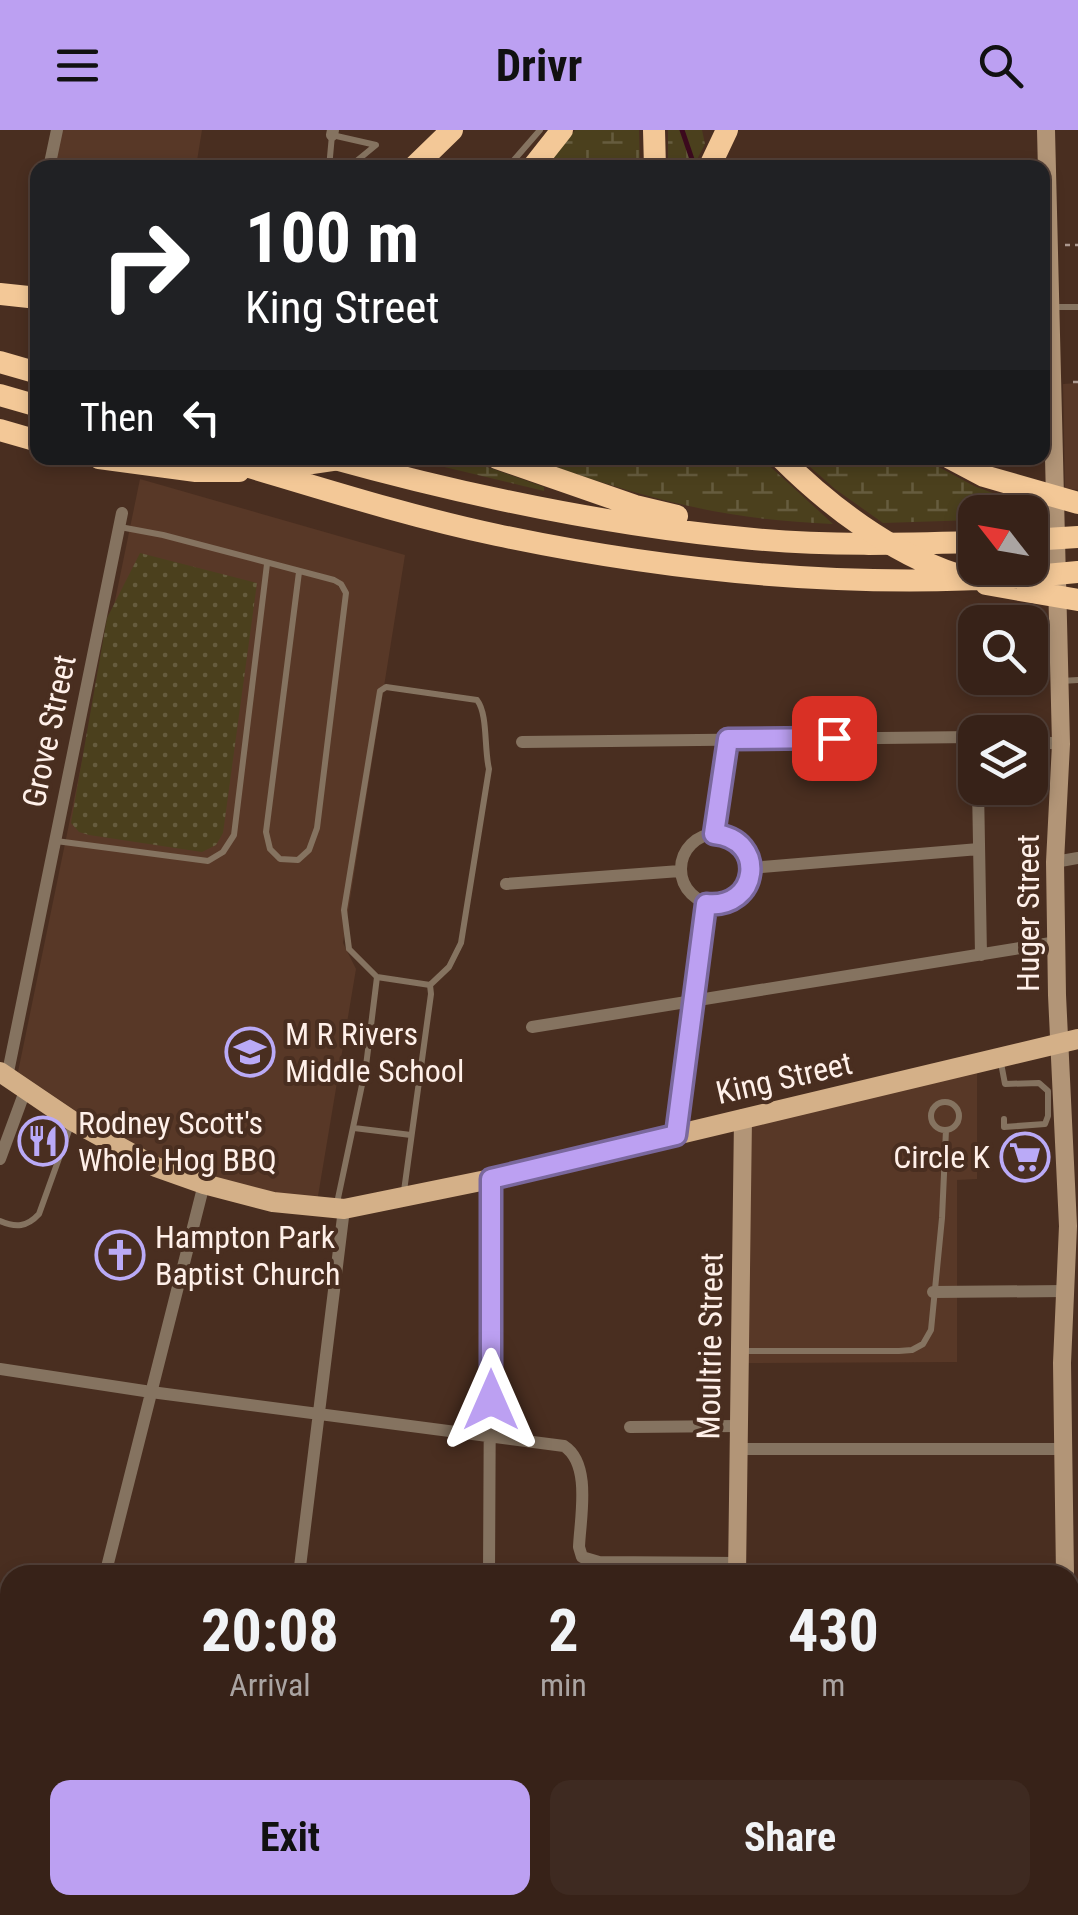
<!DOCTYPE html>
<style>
:root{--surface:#372218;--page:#3e2a21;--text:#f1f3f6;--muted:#aaa4a2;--line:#513f37;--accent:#bca0f2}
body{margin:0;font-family:"Roboto Condensed",sans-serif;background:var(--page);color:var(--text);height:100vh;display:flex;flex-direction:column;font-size:38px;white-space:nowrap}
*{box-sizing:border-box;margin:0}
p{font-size:32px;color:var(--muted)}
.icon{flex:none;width:55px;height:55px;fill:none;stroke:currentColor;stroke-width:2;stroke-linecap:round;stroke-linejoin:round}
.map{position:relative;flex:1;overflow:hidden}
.panel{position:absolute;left:0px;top:1435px;width:1080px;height:350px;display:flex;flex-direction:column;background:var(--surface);border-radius:30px 30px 0 0;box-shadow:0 5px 15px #0003,0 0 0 2px var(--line)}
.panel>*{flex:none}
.top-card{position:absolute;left:30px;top:30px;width:1020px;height:305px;border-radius:20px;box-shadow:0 5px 15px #0003,0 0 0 2px var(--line);background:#202124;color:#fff;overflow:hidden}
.needle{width:65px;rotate:301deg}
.tools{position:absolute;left:958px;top:365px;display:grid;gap:20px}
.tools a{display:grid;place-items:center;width:90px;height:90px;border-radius:20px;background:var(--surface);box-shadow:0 5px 15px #0003,0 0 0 2px var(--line);font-size:50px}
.pin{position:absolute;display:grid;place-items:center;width:85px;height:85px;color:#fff;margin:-42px;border-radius:20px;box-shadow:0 5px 15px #0006}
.me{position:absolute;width:110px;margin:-55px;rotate:0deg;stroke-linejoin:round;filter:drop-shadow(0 0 8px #0008)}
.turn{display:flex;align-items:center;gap:35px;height:210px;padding:0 50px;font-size:45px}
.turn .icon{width:130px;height:130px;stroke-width:2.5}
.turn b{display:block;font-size:70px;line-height:85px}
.then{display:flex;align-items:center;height:95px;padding:0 50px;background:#0003;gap:20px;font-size:38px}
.eta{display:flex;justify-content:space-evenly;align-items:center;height:170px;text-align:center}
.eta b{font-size:60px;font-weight:700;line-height:70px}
.primary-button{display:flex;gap:20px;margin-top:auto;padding:20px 50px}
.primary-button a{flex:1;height:115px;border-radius:20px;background:var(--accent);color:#111;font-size:40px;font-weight:700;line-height:115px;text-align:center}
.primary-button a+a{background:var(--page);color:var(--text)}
header{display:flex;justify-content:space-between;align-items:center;height:130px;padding:0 50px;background:var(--accent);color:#111;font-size:45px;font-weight:700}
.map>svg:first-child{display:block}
.built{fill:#583827}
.grass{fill:url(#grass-dots)}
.wetland{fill:url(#wetland-marsh)}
.park{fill:url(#park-crowns)}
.garden{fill:#4b401d}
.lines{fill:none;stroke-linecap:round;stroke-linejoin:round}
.stream{stroke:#3b091d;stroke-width:5}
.path{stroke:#ac988e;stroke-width:2.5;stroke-dasharray:5 5;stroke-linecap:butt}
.lane{stroke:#857360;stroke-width:6}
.street{stroke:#857360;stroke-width:12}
.secondary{stroke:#b29577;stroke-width:18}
.primary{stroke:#d4b088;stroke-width:20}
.highway{stroke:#f3c897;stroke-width:22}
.highway-bridge{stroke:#f3c897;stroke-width:22}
.route-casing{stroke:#7a689d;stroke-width:25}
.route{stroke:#bca0f2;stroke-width:18}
.labels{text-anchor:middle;stroke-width:8;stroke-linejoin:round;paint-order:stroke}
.street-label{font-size:32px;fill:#fff0e9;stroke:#492e20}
.poi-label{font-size:32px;fill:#fff0e9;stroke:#492e20;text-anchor:start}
</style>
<header><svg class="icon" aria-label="menu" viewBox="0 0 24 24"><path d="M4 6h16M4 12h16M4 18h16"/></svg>Drivr<svg class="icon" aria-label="search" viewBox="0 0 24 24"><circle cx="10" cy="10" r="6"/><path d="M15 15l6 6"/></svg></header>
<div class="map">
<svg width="1078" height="1785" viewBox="0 0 1078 1785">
<defs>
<pattern id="grass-dots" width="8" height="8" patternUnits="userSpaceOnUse" patternTransform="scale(2.5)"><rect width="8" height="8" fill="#4b401d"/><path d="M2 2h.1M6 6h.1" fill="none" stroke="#665c3e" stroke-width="1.8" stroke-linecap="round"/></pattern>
<pattern id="wetland-marsh" width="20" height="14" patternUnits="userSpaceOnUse" patternTransform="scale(2.5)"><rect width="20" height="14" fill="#4b401d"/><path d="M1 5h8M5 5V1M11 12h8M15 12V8" fill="none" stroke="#665c3e"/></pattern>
<pattern id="park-crowns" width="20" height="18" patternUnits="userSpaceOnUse" patternTransform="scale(2.5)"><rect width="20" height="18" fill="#4b401d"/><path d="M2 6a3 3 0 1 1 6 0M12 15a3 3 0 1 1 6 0" fill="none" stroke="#665c3e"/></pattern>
</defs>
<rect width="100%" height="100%" fill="#492e20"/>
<!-- built -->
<path class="built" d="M56 0H202L196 37 49 38Z
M1078 253V360L1065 358 1063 254Z
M140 349 405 425 343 813 356 839 317 1072 215 1049 167 1031 82 985 18 942Z
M977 933V1049L957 1050V1232L743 1233V988Z"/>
<!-- grass -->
<path class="grass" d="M140 423 257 453 223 703 216 715 202 722 89 705 79 702 71 693 107 488Z"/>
<!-- wetland -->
<path class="wetland" d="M575 0H639L640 37 545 38Z
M668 0H702L705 14 693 37H668Z
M407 328H462L544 357V361Z
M539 328H761L833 394C723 390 648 369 544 333Z
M800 328H922L974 356 1030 377 1028 382H975V390L883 393 835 359Z"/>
<!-- park -->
<path class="park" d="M300 1775H728V1785H299Z"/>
<!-- garden -->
<path class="garden" d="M0 1574 10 1575V1750L0 1721Z
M19 1775H245V1785H22Z
M392 1775H546L544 1785H399Z
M576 1775H712V1785H576Z"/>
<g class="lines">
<!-- stream -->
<path class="stream" d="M682 0 695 38"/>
<!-- path -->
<path class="path" d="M1065 115H1078
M1073 252H1078"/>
<!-- lane -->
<path class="lane" d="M329 38 332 5 376 15 348 38
M507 38 540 0
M1054 177H1078
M120 397 163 405 334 450 341 454 346 463 317 698 309 720 298 730 280 729 270 719 266 702 299 442
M1061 551 1078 550
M56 711 208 731 223 722 234 705 267 434
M1001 933 1005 954 1039 953 1048 961V986L1045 994 1004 997V989
M931 986a14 14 0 1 1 28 0a14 14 0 1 1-28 0Z
M354 998 411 1005
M404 1061 431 864 430 855 377 847 349 819 344 780 380 561 386 557 477 570C488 584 484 619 489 639L461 813 449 837 430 855
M337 1073 366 936 377 847
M0 1091C16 1098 27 1097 39 1084L71 995
M741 1221H899L912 1220 923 1214 931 1200 942 1088 946 1000"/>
<!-- street -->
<path class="street" d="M332 5 333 0
M49 38 57 0
M1030 611 1061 614
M522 612 975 607
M978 658 981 825
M681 739a35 35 0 1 1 70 0a35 35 0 1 1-70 0Z
M714 704 728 609
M1055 732 1078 728
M751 738 979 719
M506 754 680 741
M532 897 1057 812
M7 947 122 383
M676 1005 707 774
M0 1029 25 961
M933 1162 1066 1161
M0 1239 151 1262 564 1316C592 1334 580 1389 579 1417L582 1427 599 1432 737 1433
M630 1297 738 1296
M738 1319H1063
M105 1445 204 1054
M299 1445 344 1079
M489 1445 491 1049
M284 1785V1775"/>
<!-- secondary -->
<path class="secondary" d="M1046 0 1061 614 1055 732 1057 865 1068 1096 1062 1233 1065 1445
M737 1445 743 988
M0 1511 10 1512
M1070 1645 1078 1646
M739 1775V1785
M1068 1785V1775"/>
<!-- primary -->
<path class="primary" d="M0 942 71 990 156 1037 204 1054 273 1072 344 1079 491 1049 1078 909"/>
<!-- highway -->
<path class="highway" d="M654 0 655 38
M413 38 452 0
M532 38 562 0
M709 38 727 0
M0 232 38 243
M0 265 38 276
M0 300 38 311
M331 328C468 366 610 396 753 409 827 416 901 414 975 412
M497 328 635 376 677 386"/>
<!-- highway-bridge -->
<path class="highway-bridge" d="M0 164 38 168
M99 328 196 341H239
M219 328C311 355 403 385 497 405 686 445 885 462 1078 442
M781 328C829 376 890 422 955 444
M950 328 984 346 1078 373
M271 339 346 328
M1030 410 1078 407
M986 454 1078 470"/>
</g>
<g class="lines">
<!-- route casing -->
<g class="route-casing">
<path id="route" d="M491 1270V1049L676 1005 706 774C759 780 768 709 714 704L728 609 834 608"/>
</g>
<!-- route -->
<use href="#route" class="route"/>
</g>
<!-- icons -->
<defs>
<g id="school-ring" transform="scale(2.5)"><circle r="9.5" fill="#492e20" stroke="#baaaf7" stroke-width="1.5"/><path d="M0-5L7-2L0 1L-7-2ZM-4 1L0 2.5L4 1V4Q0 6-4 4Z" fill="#baaaf7"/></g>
<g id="restaurant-ring" transform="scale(2.5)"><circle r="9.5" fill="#492e20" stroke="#baaaf7" stroke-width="1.5"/><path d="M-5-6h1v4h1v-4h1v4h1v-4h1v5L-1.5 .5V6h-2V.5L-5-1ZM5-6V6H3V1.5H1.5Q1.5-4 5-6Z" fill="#baaaf7"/></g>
<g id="supermarket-ring" transform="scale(2.5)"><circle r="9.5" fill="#492e20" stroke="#baaaf7" stroke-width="1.5"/><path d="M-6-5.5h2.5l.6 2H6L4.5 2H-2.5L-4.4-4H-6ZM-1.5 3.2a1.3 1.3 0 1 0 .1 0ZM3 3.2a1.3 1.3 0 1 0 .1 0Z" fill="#baaaf7"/></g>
<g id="church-ring" transform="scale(2.5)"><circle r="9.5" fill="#492e20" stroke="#baaaf7" stroke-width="1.5"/><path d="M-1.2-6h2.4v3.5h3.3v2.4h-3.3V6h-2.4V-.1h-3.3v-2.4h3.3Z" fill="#baaaf7"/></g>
</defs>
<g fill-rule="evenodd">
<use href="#school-ring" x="250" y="922"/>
<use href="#restaurant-ring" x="43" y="1011"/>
<use href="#supermarket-ring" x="1025" y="1027"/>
<use href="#church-ring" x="120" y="1125"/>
</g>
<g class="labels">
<!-- street labels -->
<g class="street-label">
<text transform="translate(49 601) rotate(-78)" y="11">Grove Street</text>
<text transform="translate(1028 783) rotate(-90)" y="11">Huger Street</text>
<text transform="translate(784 948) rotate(-13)" y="11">King Street</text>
<text transform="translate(710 1216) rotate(-89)" y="11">Moultrie Street</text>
</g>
<!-- poi labels -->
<g class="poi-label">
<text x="285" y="915">M R Rivers<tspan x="285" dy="37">Middle School</tspan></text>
<text x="78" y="1004">Rodney Scott's<tspan x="78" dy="37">Whole Hog BBQ</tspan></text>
<text x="990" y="1038" text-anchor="end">Circle K</text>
<text x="155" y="1118">Hampton Park<tspan x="155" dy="37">Baptist Church</tspan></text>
</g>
</g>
</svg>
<div class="tools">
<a><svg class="needle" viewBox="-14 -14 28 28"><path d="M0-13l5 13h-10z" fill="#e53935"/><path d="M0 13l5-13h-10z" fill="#aaa4a2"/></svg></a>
<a><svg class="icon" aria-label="search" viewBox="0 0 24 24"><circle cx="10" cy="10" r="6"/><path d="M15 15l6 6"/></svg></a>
<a><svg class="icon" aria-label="layers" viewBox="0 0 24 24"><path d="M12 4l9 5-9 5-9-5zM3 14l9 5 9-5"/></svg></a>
</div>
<div class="pin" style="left:834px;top:608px;background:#d93025"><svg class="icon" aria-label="arrive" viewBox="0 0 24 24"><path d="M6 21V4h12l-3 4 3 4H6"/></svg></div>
<svg class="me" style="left:491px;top:1270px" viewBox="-20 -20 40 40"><path d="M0-17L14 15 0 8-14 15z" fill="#bca0f2" stroke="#fff" stroke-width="4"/></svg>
<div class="top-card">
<div class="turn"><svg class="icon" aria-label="right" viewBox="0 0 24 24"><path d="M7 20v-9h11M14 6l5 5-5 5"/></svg><div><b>100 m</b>King Street</div></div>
<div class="then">Then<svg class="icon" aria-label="left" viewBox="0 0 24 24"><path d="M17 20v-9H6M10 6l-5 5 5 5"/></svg></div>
</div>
<section class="panel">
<div class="eta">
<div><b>20:08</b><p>Arrival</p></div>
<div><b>2</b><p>min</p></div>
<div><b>430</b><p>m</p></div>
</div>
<div class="primary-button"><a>Exit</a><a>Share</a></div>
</section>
</div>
